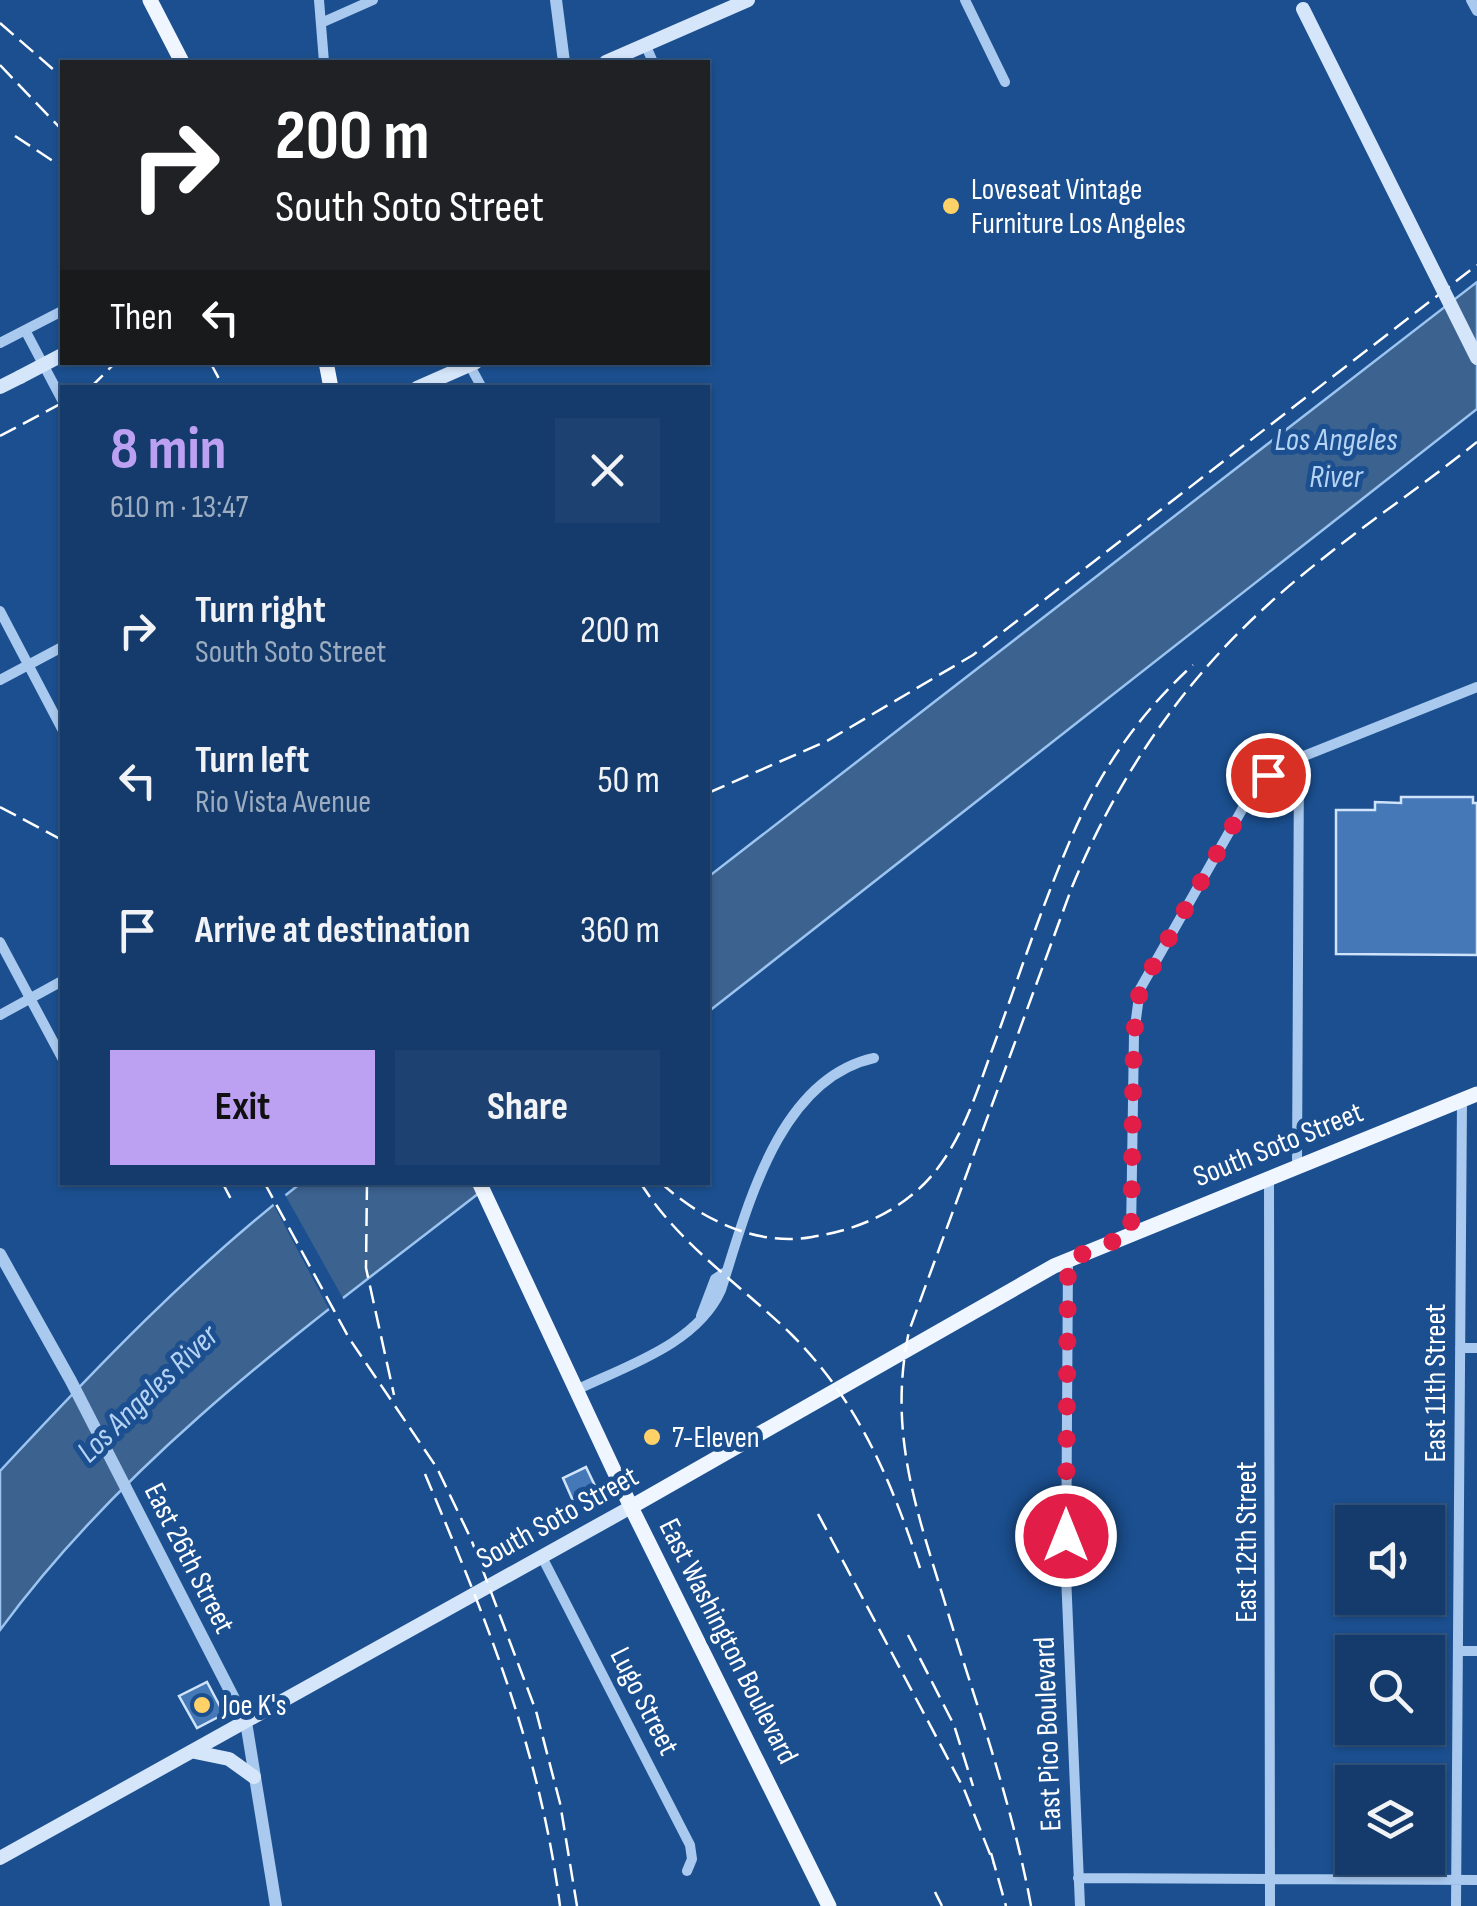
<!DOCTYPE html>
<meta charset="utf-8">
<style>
:root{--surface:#143b6b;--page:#1d4271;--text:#f1f3f6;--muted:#9dadc1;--line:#33557e;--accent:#bca0f2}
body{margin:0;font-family:"Sofia Sans Condensed",sans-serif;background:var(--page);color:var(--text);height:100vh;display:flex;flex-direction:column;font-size:38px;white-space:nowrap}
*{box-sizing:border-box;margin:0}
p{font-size:32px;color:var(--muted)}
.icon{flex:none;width:55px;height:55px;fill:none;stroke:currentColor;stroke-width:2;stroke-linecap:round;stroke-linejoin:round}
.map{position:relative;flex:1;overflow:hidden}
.side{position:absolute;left:60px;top:385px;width:650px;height:800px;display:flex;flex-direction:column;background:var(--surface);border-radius:0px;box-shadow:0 2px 8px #0004,0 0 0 2px var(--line)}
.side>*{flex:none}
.hud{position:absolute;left:60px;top:60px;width:650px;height:305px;border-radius:0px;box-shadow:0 2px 8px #0004,0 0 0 2px var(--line);background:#202124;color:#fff;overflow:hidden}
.tools{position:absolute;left:1335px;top:1505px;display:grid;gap:20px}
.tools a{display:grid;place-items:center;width:110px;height:110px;border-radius:0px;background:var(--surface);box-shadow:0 2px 8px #0004,0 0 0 2px var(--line);font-size:50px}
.pin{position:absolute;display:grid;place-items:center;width:85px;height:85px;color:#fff;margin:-42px;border:5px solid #fff;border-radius:50%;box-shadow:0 2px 10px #0007}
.me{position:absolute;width:110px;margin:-55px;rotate:0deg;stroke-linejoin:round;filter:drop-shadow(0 0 8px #0008)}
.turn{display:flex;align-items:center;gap:35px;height:210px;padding:0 50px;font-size:45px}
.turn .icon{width:130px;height:130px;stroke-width:2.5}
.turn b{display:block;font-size:70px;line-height:85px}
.then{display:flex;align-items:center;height:95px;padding:0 50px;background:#0003;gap:20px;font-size:38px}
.round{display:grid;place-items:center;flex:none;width:105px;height:105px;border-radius:0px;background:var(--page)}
.head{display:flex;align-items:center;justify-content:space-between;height:170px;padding:0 50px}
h1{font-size:60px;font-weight:700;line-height:75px;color:var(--accent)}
.action{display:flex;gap:20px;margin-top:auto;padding:20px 50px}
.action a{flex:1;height:115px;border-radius:0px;background:var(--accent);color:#111;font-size:40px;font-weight:700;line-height:115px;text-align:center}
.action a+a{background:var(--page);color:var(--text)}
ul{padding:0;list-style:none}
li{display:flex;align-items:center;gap:30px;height:150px;padding:0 50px}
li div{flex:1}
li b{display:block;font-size:38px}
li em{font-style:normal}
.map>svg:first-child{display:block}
.water{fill:#3c6290;stroke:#9cc4f0;stroke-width:2.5}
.pier{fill:#1b4f8f}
.building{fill:#4478b7;stroke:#cfe3fa;stroke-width:2.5}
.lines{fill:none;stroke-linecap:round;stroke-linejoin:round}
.minor{stroke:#a9c9ee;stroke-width:10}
.tertiary{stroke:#a9c9ee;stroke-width:12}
.secondary{stroke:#d6e6fa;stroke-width:14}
.primary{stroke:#f0f6ff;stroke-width:15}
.rail{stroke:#fff;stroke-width:2.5;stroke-dasharray:18 8;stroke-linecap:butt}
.secondary-bridge{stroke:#d6e6fa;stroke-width:14}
.route{stroke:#e11d48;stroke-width:18;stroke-dasharray:0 32.4}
.poi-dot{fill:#ffd166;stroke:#1b4f8f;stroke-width:4}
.labels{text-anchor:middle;stroke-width:10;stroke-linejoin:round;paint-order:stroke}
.poi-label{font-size:30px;fill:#fff;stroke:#1b4f8f;text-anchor:start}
.street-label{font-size:30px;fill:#fff;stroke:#1b4f8f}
.water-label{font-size:32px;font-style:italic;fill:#b5d3f5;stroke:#1b4f8f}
</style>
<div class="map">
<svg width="1477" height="1906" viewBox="0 0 1477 1906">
<rect width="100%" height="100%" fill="#1b4f8f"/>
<!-- water -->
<path class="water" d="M1477 282V409L708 1012V877Z
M301 1183H492C317 1319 133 1449 0 1630V1471C96 1368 190 1269 301 1183Z"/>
<!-- pier -->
<path class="pier" d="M283 1191 344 1300 330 1311 271 1200Z"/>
<!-- building -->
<path class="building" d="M1401 797H1473V803H1477V955L1336 954V810H1375V802L1401 803Z
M586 1467 597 1490 574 1503 563 1478Z
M207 1682 224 1714 197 1728 179 1696Z"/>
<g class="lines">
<!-- minor -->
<path class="minor" d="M319 0 324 62
M965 0 1005 82
M1471 0 1477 11
M321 23 373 0
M645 44 653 62
M25 330 62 400
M0 343 62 311
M468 362 482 388
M0 611 62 729
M0 680 62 647
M0 942 62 1058
M0 1015 62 981
M1297 1166 1299 758
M1269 1178 1270 1906
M1131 1234 1134 1034 1140 989 1252 792 1275 770 1299 758 1477 687
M1068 1260 1066 1575 1080 1906
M701 1316 715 1279 724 1273
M1460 1348H1477
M576 1390C626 1366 697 1344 721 1290 747 1209 778 1079 874 1058
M542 1557 690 1845 692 1859 687 1871
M1458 1651H1477
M1078 1878 1477 1880
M1456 1906 1462 1100"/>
<!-- tertiary -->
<path class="tertiary" d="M556 0 564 62
M0 1254 71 1381 246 1722 276 1906"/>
<!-- secondary -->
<path class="secondary" d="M606 62 748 0
M0 387 20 377
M417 388 476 362
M195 1752 229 1759 254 1777
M0 1858 631 1507"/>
<!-- primary -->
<path class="primary" d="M150 0 182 62
M326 362 331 388
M479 1182 631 1507 829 1906
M631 1507 1054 1266 1477 1094"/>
<!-- rail -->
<path class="rail" d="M0 23 62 77
M0 65 62 130
M15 136 62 167
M210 362 224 388
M90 388 116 362
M0 436 62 403
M708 793 827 741 973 655 1477 265
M0 807 62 840
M222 1182 233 1203
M264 1182 349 1338 437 1468 471 1539 536 1711 560 1803 577 1906
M367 1182 366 1268 394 1395
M640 1182C678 1244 741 1285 792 1335 858 1401 891 1480 920 1568
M660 1182C700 1219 757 1247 812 1237 855 1230 893 1215 925 1183 962 1145 977 1090 995 1042 1020 973 1043 903 1072 836 1101 769 1139 714 1193 665
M425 1474C486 1619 540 1749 560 1906
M818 1514 964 1789 994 1864
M908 1635 954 1725 973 1786
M991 1853 1006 1906
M935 1892 942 1906
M1031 1906C1013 1807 978 1709 948 1613 918 1514 887 1435 909 1331L1072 887C1115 783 1177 689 1260 612 1327 549 1406 499 1477 442"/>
<!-- secondary-bridge -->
<path class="secondary-bridge" d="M1303 9 1477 358
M20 377 62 355"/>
</g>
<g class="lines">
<!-- route -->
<path class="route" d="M1066 1536 1068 1260 1131 1234 1134 1034 1140 989 1252 792 1268 775"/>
</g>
<!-- markers -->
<g class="poi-dot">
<circle cx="951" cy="206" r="10"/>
<circle cx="652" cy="1437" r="10"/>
<circle cx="202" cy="1705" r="10"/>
</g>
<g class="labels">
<!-- poi labels -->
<g class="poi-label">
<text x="971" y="199">Loveseat Vintage<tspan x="971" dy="34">Furniture Los Angeles</tspan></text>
<text x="672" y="1447">7-Eleven</text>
<text x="222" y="1715">Joe K's</text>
</g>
<!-- street labels -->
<g class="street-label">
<text transform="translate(1278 1144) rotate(-22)" y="10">South Soto Street</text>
<text transform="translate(1435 1383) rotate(-90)" y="10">East 11th Street</text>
<text transform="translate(557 1517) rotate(-29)" y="10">South Soto Street</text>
<text transform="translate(1246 1542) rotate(-90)" y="10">East 12th Street</text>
<text transform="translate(190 1558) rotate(63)" y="10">East 26th Street</text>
<text transform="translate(729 1641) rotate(63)" y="10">East Washington Boulevard</text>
<text transform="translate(645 1701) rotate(63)" y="10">Lugo Street</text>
<text transform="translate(1047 1734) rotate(-92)" y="10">East Pico Boulevard</text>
</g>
<!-- water labels -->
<g class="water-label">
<text x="1336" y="450">Los Angeles<tspan x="1336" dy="37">River</tspan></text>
<text transform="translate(147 1393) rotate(-44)" y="11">Los Angeles River</text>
</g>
</g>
</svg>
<div class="tools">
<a><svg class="icon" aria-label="sound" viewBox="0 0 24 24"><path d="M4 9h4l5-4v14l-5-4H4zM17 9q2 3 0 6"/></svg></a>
<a><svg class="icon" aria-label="search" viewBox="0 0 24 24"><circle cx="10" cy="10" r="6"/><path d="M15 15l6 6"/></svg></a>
<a><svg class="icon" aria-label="layers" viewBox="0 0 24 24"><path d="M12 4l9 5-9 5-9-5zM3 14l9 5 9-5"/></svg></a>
</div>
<div class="pin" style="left:1268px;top:775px;background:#d93025"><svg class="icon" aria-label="arrive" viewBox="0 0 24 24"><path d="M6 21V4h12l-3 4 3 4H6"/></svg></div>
<svg class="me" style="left:1066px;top:1536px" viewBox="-20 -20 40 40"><circle r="17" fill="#e11d48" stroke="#fff" stroke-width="3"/><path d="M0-11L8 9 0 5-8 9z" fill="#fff"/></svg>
<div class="hud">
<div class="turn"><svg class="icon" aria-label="right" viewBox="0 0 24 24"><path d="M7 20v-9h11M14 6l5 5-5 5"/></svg><div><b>200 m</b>South Soto Street</div></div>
<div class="then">Then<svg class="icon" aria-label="left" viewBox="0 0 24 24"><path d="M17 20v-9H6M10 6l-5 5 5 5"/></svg></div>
</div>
<section class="side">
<div class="head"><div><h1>8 min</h1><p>610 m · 13:47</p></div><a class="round"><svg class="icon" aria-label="close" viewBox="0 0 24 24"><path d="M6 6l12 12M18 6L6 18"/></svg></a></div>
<ul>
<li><svg class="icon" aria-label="right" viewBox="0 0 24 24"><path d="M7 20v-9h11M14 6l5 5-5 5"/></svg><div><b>Turn right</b><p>South Soto Street</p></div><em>200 m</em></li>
<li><svg class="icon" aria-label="left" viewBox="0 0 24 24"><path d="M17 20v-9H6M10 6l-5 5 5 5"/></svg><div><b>Turn left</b><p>Rio Vista Avenue</p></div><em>50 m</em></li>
<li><svg class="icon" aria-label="arrive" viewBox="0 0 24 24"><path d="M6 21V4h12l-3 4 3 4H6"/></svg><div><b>Arrive at destination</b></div><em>360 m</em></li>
</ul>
<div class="action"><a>Exit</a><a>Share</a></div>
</section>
</div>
